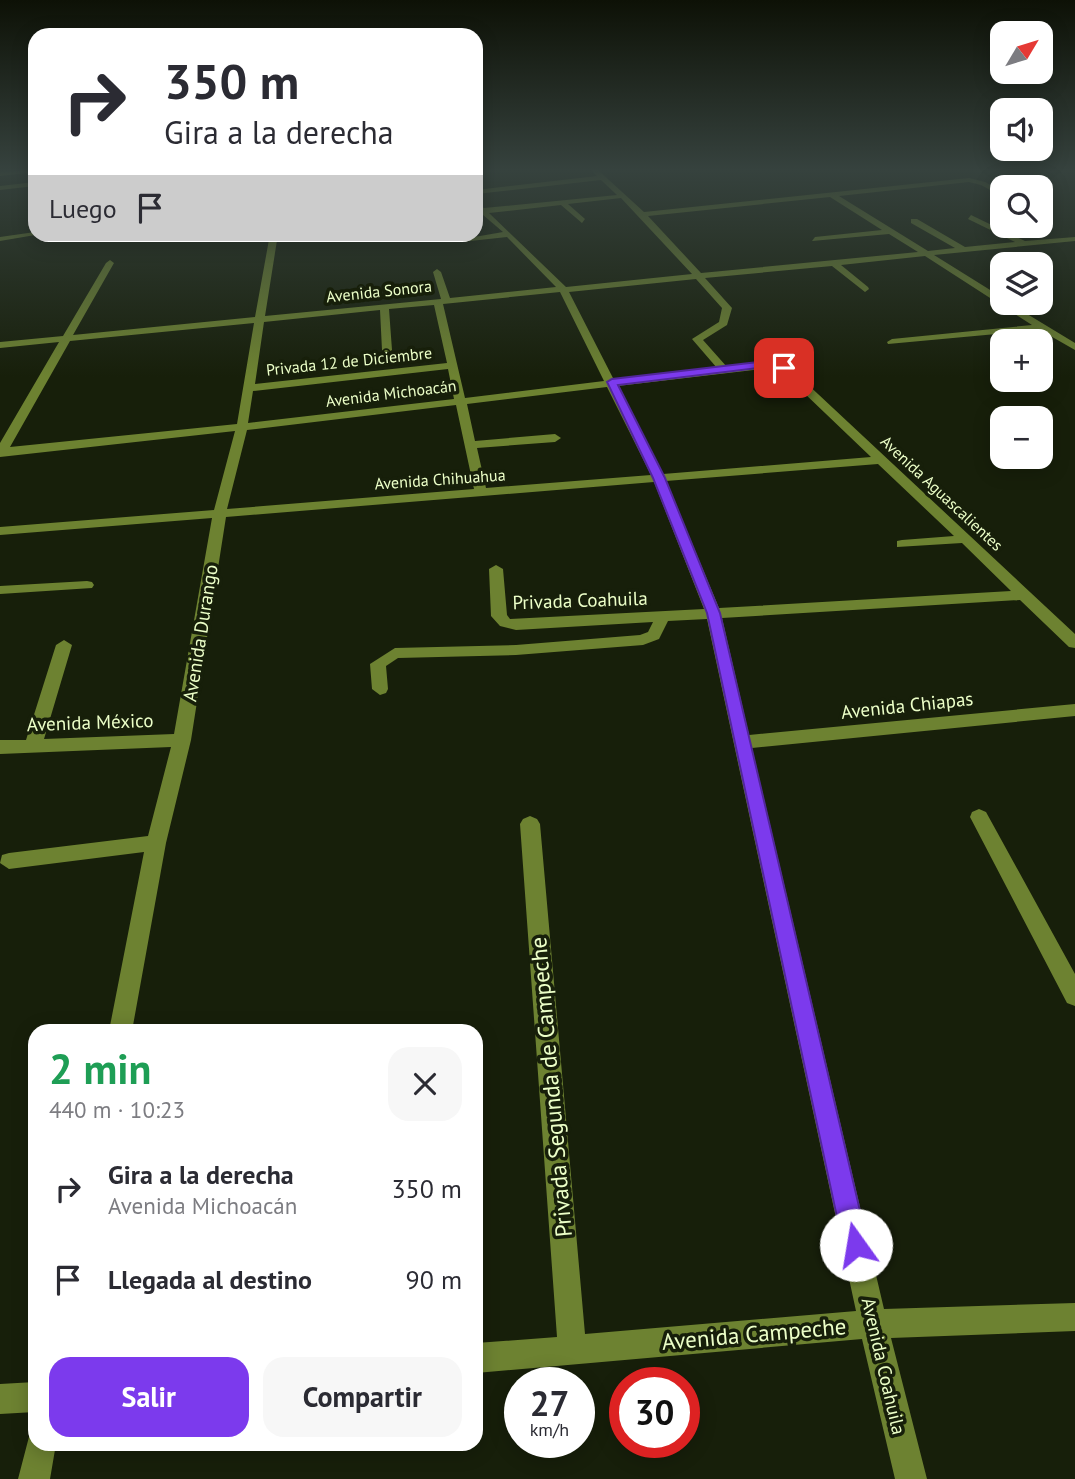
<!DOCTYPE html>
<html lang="es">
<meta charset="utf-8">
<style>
:root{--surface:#fff;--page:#f7f7f7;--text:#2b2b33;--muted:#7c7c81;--accent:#7c3aed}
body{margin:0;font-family:"PT Sans",sans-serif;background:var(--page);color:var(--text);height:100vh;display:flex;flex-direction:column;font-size:26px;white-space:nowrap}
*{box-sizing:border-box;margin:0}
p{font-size:23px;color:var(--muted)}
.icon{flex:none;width:38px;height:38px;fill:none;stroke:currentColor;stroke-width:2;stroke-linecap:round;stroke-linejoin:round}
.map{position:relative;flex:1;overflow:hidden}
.panel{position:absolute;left:28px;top:1024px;width:455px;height:427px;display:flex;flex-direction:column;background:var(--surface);border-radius:21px;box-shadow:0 4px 18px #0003}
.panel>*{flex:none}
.banner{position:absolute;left:28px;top:28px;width:455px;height:214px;border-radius:21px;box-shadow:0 4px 18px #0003;background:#fff;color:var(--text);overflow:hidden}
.needle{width:46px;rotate:52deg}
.buttons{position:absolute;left:990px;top:21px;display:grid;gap:14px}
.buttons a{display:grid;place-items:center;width:63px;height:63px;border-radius:14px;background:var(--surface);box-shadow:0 4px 18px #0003;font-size:35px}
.speed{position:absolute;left:504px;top:1367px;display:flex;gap:14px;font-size:35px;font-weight:700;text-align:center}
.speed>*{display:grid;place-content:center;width:91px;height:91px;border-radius:50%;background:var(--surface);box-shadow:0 4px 18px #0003;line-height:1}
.speed small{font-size:18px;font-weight:400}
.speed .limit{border:10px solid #d22;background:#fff;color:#111}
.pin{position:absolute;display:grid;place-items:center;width:60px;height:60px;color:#fff;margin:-30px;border-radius:14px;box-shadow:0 4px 10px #0006}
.me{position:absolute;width:77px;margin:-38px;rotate:347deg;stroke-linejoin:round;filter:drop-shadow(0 0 5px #0008)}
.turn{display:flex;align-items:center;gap:24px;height:147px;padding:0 21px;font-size:32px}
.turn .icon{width:91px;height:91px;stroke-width:2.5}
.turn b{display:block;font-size:49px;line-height:60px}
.then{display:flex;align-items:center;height:66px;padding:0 21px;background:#0003;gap:14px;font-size:26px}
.round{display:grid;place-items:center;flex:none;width:74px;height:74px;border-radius:21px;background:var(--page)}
.headline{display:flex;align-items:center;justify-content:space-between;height:119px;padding:0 21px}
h1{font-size:42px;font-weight:600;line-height:52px;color:#1e9e55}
.primary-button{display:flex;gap:14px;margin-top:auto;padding:14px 21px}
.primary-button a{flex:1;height:80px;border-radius:21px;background:var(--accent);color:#fff;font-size:28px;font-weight:600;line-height:80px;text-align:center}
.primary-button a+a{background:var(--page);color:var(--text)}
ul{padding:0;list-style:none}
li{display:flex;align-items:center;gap:21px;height:91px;padding:0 21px}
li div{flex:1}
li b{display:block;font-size:26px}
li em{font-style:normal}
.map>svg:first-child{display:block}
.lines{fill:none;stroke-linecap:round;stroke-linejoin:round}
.minor{fill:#6d8231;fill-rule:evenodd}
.route{fill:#7c3aed;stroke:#51269a;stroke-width:2}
.labels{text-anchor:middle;stroke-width:7;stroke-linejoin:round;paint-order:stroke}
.far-street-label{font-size:16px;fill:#ecffc8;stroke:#171f0a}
.street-label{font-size:19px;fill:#ecffc8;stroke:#171f0a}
.near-street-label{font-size:23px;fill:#ecffc8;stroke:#171f0a}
</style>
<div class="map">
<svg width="1075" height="1479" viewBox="0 0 1075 1479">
<rect width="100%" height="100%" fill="#171f0a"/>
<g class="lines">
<!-- minor -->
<path class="minor" d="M35 170V172L0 176V172Z
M591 170H598L644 212 969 178 985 182 1003 192V197L981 185 969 182 839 196 928 251 955 248 911 223V219H917L965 247 1015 242 968 219 971 215 1025 241 1075 237V241L934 255 1003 298V303H1009L1075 343V350L1040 330 888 344 887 342 892 339 1032 325 925 256 841 265 868 287 869 289 865 292 832 266 705 278 732 308 727 325 703 340 727 367 771 362 788 366 1075 634V648L1069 647 1020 600 722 618 749 735 1075 704V716L752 748 884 1309 1075 1303V1331L891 1338 927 1479H895L862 1339 476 1373V1343L557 1337 520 824 523 819 530 816 537 819 540 824 585 1334 856 1311 707 619 668 621 659 639 643 645 516 655 398 658 386 666 388 689 386 693 380 695 372 689 370 664 395 648 516 645 640 635 648 632 653 622 516 630 500 626 491 616 489 569 496 565 503 569 507 615 510 619 704 609 654 482 226 517 191 740 166 843 132 1031H109L144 852 9 869 0 863 2 855 9 853 148 836 171 747 0 754V740H26L56 645 64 640 72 645 44 739 174 734 212 518 0 535V527L214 510 235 431 0 457V443L59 342 0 348V342L63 336 106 263 110 260 114 263 73 335 255 317 270 234H278L265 316 441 299 433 272 437 269 441 272 450 298 556 287 507 237 461 242 457 240 503 232 476 209V203L484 208 617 195 601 180 476 194V190L597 176ZM830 197 882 230 815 237 812 241 889 234 918 252 701 273 648 216ZM621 198 692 274 566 287 489 213 561 205 582 223 585 219 568 204ZM696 279 722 308 719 322 692 339 717 368 614 380 569 292ZM560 292 604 381 465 398 443 304ZM434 305 447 363 255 384 264 322 380 310 382 350 387 353 392 350 389 309ZM254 323 237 424 10 447 70 341ZM771 368 780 370 871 457 663 474 618 386ZM448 369 454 399 248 423 253 391ZM607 387 651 475 486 488 477 448 555 442 561 438 555 434 475 441 467 404ZM456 405 474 489 227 509 247 430ZM878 464 954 536 902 540 897 541V547L962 543 1011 591 719 608 666 481Z
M35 182V186L0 190V186Z
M35 232V234H41L0 241V237Z
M87 581 92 582 94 585 92 588 0 594V586Z
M979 809 986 812 1075 974V1006L1067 1003 970 817 972 812Z
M35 1382V1412L0 1414V1384Z
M35 1431V1444H56L50 1479H18L30 1433Z"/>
</g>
<!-- sky -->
<linearGradient id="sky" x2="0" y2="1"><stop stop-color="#0d1106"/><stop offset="0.45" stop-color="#36423e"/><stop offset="1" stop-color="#36423e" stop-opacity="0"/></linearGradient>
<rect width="1075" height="377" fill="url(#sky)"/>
<!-- route -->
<path class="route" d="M758 362 789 368 784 371 758 368 618 385 665 478 720 613 868 1245 864 1253 856 1257 847 1253 843 1245 707 613 653 478 607 382 612 379Z"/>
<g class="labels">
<!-- far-street labels -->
<g class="far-street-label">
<text transform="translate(379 291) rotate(-6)" y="6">Avenida Sonora</text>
<text transform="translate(349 361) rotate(-6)" y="6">Privada 12 de Diciembre</text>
<text transform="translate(391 393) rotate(-7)" y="6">Avenida Michoacán</text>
<text transform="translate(440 479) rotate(-4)" y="6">Avenida Chihuahua</text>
<text transform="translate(942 493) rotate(43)" y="6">Avenida Aguascalientes</text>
</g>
<!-- street labels -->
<g class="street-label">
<text transform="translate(580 600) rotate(-2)" y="7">Privada Coahuila</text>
<text transform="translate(200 633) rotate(-81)" y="7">Avenida Durango</text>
<text transform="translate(907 705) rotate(-6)" y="7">Avenida Chiapas</text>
<text transform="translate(90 722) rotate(-2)" y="7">Avenida México</text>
<text transform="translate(884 1366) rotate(77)" y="7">Avenida Coahuila</text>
</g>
<!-- near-street labels -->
<g class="near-street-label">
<text transform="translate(551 1087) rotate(-95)" y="8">Privada Segunda de Campeche</text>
<text transform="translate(754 1334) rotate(-5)" y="8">Avenida Campeche</text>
</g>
</g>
</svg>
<div class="buttons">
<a><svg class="needle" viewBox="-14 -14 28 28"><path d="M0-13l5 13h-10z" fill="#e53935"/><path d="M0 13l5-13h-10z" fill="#7c7c81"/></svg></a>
<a><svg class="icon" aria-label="sound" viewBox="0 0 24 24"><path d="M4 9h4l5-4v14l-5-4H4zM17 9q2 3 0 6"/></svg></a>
<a><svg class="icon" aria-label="search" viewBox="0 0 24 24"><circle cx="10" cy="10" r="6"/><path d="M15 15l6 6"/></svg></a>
<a><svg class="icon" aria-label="layers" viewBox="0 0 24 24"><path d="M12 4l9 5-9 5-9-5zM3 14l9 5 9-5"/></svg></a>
<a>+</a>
<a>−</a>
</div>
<div class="speed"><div>27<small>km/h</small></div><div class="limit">30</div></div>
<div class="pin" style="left:784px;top:368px;background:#d93025"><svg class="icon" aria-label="arrive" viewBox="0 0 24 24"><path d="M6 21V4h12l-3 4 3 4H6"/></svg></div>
<svg class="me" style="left:856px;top:1245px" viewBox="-20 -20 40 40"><circle r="19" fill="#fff"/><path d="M0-13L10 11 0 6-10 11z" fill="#7c3aed"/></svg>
<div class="banner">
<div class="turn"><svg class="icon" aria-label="right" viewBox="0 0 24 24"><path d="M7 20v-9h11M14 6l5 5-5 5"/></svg><div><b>350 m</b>Gira a la derecha</div></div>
<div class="then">Luego<svg class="icon" aria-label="arrive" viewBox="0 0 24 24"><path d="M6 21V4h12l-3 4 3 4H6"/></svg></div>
</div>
<section class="panel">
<div class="headline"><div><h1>2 min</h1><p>440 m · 10:23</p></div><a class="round"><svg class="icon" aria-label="close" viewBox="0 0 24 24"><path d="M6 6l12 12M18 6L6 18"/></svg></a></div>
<ul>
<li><svg class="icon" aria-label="right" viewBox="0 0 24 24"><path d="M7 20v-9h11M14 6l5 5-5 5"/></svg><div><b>Gira a la derecha</b><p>Avenida Michoacán</p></div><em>350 m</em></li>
<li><svg class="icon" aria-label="arrive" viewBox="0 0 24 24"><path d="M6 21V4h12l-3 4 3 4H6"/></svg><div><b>Llegada al destino</b></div><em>90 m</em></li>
</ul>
<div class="primary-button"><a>Salir</a><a>Compartir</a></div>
</section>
</div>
